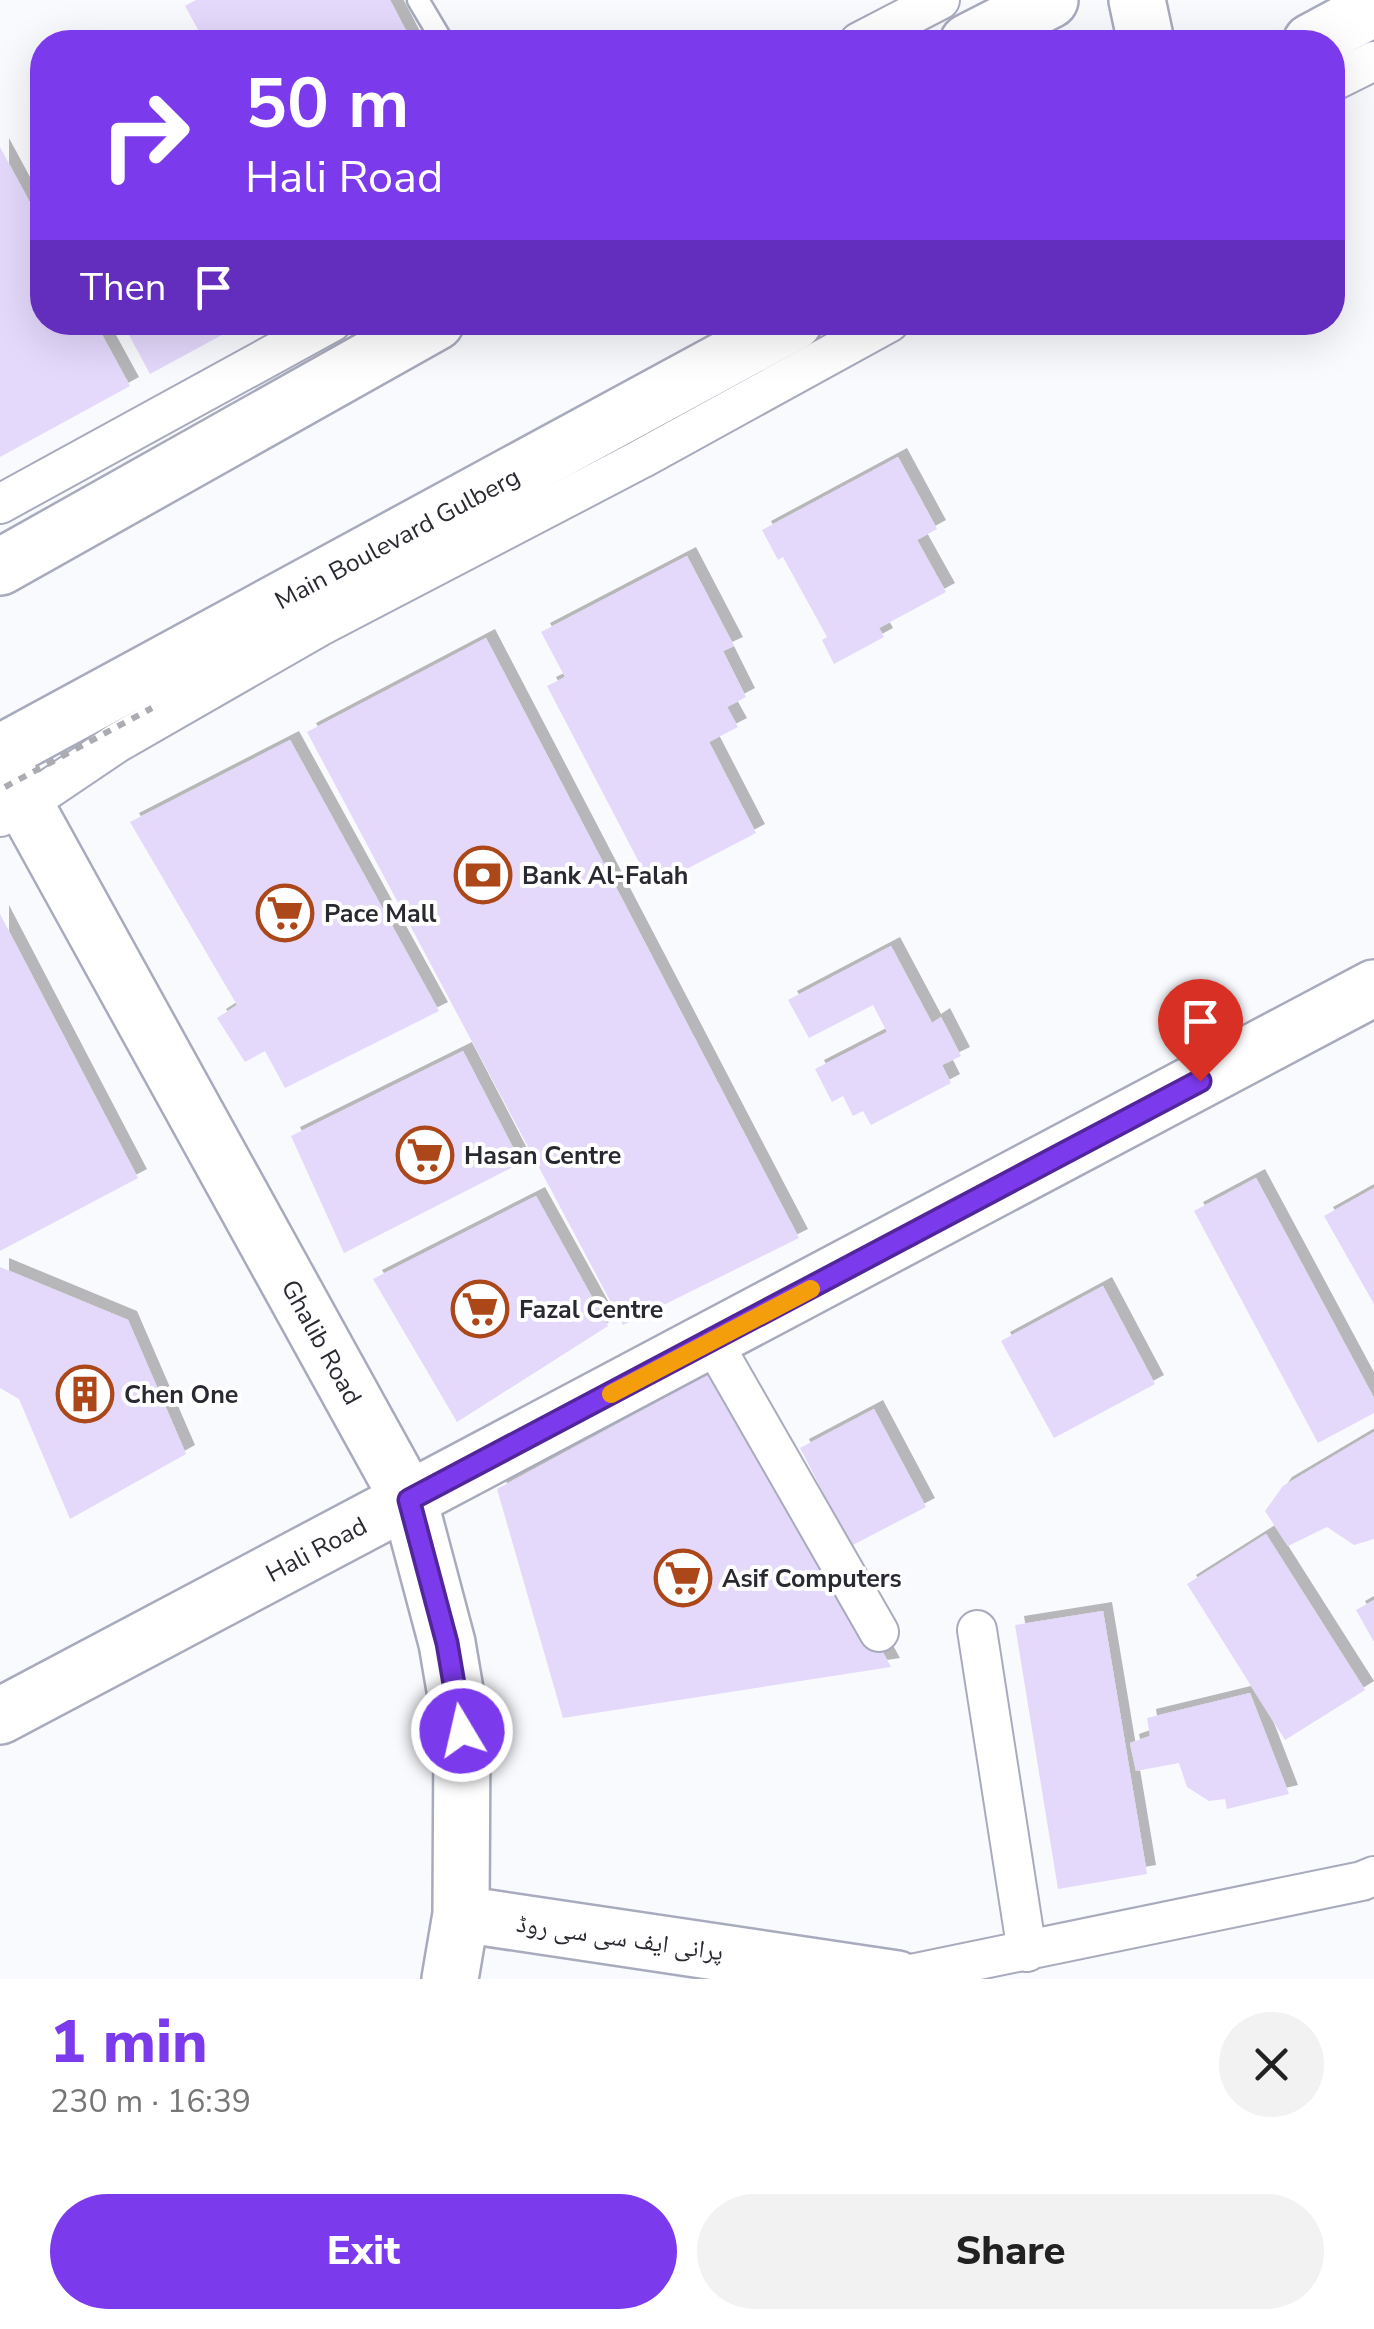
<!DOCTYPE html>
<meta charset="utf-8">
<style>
:root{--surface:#fff;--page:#f2f2f2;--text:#222;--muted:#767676;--accent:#7c3aed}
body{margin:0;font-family:"Nunito Sans","Noto Naskh Arabic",sans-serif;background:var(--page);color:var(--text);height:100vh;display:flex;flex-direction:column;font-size:38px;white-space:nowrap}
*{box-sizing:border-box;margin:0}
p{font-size:32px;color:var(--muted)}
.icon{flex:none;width:55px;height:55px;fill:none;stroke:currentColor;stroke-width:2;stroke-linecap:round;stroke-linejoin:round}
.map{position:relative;height:1979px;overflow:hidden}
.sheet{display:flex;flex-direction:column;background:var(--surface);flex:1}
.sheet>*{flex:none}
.banner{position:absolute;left:30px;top:30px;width:1315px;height:305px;border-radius:40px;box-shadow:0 10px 40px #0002;background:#7c3aed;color:#fff;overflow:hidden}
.pin{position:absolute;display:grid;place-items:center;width:85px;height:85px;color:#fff;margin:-102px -42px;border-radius:50% 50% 50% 0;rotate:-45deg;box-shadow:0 0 10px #0007}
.pin .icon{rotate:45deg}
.me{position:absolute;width:110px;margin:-55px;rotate:351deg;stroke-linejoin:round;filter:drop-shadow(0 0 8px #0008)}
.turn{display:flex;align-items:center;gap:35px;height:210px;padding:0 50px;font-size:45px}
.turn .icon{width:130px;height:130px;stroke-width:2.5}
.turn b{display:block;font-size:70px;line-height:85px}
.then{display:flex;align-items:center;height:95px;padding:0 50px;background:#0003;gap:20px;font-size:38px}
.round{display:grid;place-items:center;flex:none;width:105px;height:105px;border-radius:52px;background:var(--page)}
.overview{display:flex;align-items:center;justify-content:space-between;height:170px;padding:0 50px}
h1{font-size:60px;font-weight:800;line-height:75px;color:var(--accent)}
.primary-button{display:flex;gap:20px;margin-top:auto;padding:20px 50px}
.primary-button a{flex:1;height:115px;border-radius:60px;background:var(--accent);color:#fff;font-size:40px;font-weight:800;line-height:115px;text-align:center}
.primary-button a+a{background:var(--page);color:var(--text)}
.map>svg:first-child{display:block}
.building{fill:#e4d8fb;filter:url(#shadow)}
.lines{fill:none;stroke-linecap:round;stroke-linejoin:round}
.lane-casing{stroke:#a8abbd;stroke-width:25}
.street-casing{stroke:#a8abbd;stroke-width:42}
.secondary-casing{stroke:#a8abbd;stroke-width:60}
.lane{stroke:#fff;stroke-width:20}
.street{stroke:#fff;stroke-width:38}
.secondary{stroke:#fff;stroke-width:55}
.path-bridge{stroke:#abacb2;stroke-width:6;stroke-dasharray:8 8;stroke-linecap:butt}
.route-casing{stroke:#51269a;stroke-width:25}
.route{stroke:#7c3aed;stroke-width:18}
.slow{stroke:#f59e0b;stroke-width:18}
.labels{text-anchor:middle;stroke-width:8;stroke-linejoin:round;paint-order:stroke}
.street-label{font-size:25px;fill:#292a31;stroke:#fff}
.poi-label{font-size:25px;font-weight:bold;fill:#292a31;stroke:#fff;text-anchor:start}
</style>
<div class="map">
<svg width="1374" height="1979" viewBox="0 0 1374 1979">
<defs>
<filter id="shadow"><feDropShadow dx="9" dy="-9" stdDeviation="0" flood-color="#0004"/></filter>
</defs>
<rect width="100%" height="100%" fill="#f9fafe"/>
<!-- building -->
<path class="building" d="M196 0H390L412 42H205L185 6Z
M0 147 42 225V322H95L130 386 0 457Z
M122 322H246L150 374Z
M898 457 937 529 917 540 946 592 879 628 884 637 834 664 822 640 827 637 783 557 778 560 762 530Z
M687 556 734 646 723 651 746 697 727 707 738 727 709 742 756 833 652 887 547 686 565 677 541 632Z
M486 638 799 1238 623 1325 307 732Z
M290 740 439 1011 285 1088 265 1051 245 1062 217 1018 237 1005 130 822Z
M0 914 138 1178 0 1251Z
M891 946 932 1023 941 1017 961 1056 942 1065 951 1083 871 1125 863 1111 853 1116 843 1096 832 1102 815 1069 887 1032 873 1005 809 1038 788 1000Z
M463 1051 521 1163 344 1253 291 1136Z
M1256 1178 1374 1398V1413L1318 1443 1194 1211Z
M1374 1188V1304L1324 1216Z
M536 1196 608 1326 457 1422 373 1279Z
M0 1267 128 1320 186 1454 70 1519 19 1399 0 1388Z
M1103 1286 1155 1384 1054 1438 1001 1341Z
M726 1365 891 1667 563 1718 497 1489Z
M874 1409 926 1507 851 1546 800 1448Z
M1374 1432V1539L1354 1545 1327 1527 1288 1546 1265 1511 1283 1486Z
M1266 1534 1365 1690 1285 1740 1187 1584Z
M1374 1600V1642L1356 1610Z
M1103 1611 1147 1874 1058 1889 1015 1625Z
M1250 1693 1289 1794 1227 1809 1225 1799 1209 1801 1187 1787 1179 1763 1136 1771 1130 1743 1150 1736 1147 1718Z"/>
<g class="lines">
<!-- lane casing -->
<g class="lane-casing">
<path id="lane" d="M418 0 443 42"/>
</g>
<!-- street casing -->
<g class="street-casing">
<path id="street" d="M859 42 940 0
M1332 82 1374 61
M0 504 332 322
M0 817 25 805 117 743 319 627 641 459 890 322
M712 1341 879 1632
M977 1630 1027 1952
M896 1977 1362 1881 1374 1876"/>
</g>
<!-- secondary casing -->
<g class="secondary-casing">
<path id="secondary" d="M1137 0 1146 42
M968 42 1050 0
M1311 42 1374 8
M0 567 436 322
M0 753 794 322
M0 759 409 1500 447 1643 462 1731 461 1914 450 1979
M0 1716 1374 988
M461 1914 897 1979"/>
</g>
<!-- lane -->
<use href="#lane" class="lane"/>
<!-- street -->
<use href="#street" class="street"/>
<!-- secondary -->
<use href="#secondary" class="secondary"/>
<!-- path-bridge -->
<path class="path-bridge" d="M5 787 152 708"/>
</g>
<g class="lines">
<!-- route casing -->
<g class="route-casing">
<path id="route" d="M462 1731 447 1643 409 1500 1200 1081"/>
</g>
<!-- route -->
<use href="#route" class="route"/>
<!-- slow -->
<path class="slow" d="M611 1394 811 1289"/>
</g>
<!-- icons -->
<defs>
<g id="bank-ring" transform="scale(2.875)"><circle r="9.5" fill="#fff" stroke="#ac4719" stroke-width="1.5"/><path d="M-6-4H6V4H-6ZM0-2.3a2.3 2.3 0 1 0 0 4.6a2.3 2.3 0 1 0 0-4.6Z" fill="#ac4719"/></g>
<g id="supermarket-ring" transform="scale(2.875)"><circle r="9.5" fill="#fff" stroke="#ac4719" stroke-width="1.5"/><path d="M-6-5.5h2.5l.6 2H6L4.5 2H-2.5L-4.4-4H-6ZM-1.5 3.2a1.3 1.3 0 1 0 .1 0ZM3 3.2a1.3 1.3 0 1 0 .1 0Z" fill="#ac4719"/></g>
<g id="building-ring" transform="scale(2.875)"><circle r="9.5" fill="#fff" stroke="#ac4719" stroke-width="1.5"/><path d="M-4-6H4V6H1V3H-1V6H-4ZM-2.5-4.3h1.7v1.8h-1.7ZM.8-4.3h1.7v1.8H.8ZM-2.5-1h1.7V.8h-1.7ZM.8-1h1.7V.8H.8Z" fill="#ac4719"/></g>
</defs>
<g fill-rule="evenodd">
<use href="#bank-ring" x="483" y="875"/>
<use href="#supermarket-ring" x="285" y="913"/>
<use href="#supermarket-ring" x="425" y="1155"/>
<use href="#supermarket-ring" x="480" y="1309"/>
<use href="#building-ring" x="85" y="1394"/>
<use href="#supermarket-ring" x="683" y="1578"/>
</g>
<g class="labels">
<!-- street labels -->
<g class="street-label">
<text transform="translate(397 538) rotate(-28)" y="9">Main Boulevard Gulberg</text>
<text transform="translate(322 1342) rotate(61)" y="9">Ghalib Road</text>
<text transform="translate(316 1549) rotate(-28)" y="9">Hali Road</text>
<text transform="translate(620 1937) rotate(8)" y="9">پرانی ایف سی سی روڈ</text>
</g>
<!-- poi labels -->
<g class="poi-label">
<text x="522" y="884">Bank Al-Falah</text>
<text x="324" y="922">Pace Mall</text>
<text x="464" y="1164">Hasan Centre</text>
<text x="519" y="1318">Fazal Centre</text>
<text x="124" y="1403">Chen One</text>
<text x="722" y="1587">Asif Computers</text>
</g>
</g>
</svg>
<div class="pin" style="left:1200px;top:1081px;background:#d93025"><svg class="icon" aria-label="arrive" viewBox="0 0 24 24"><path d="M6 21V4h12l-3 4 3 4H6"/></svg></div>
<svg class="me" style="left:462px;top:1731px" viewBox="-20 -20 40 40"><circle r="17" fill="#7c3aed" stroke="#fff" stroke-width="3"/><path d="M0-11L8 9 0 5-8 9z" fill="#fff"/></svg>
<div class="banner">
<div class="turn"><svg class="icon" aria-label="right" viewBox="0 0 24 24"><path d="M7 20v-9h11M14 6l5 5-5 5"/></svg><div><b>50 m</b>Hali Road</div></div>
<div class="then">Then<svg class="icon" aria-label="arrive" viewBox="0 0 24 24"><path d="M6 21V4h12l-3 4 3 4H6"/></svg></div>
</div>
</div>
<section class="sheet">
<div class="overview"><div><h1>1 min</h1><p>230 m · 16:39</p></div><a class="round"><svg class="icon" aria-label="close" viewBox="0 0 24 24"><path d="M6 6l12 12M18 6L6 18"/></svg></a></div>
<div class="primary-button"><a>Exit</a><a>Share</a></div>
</section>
